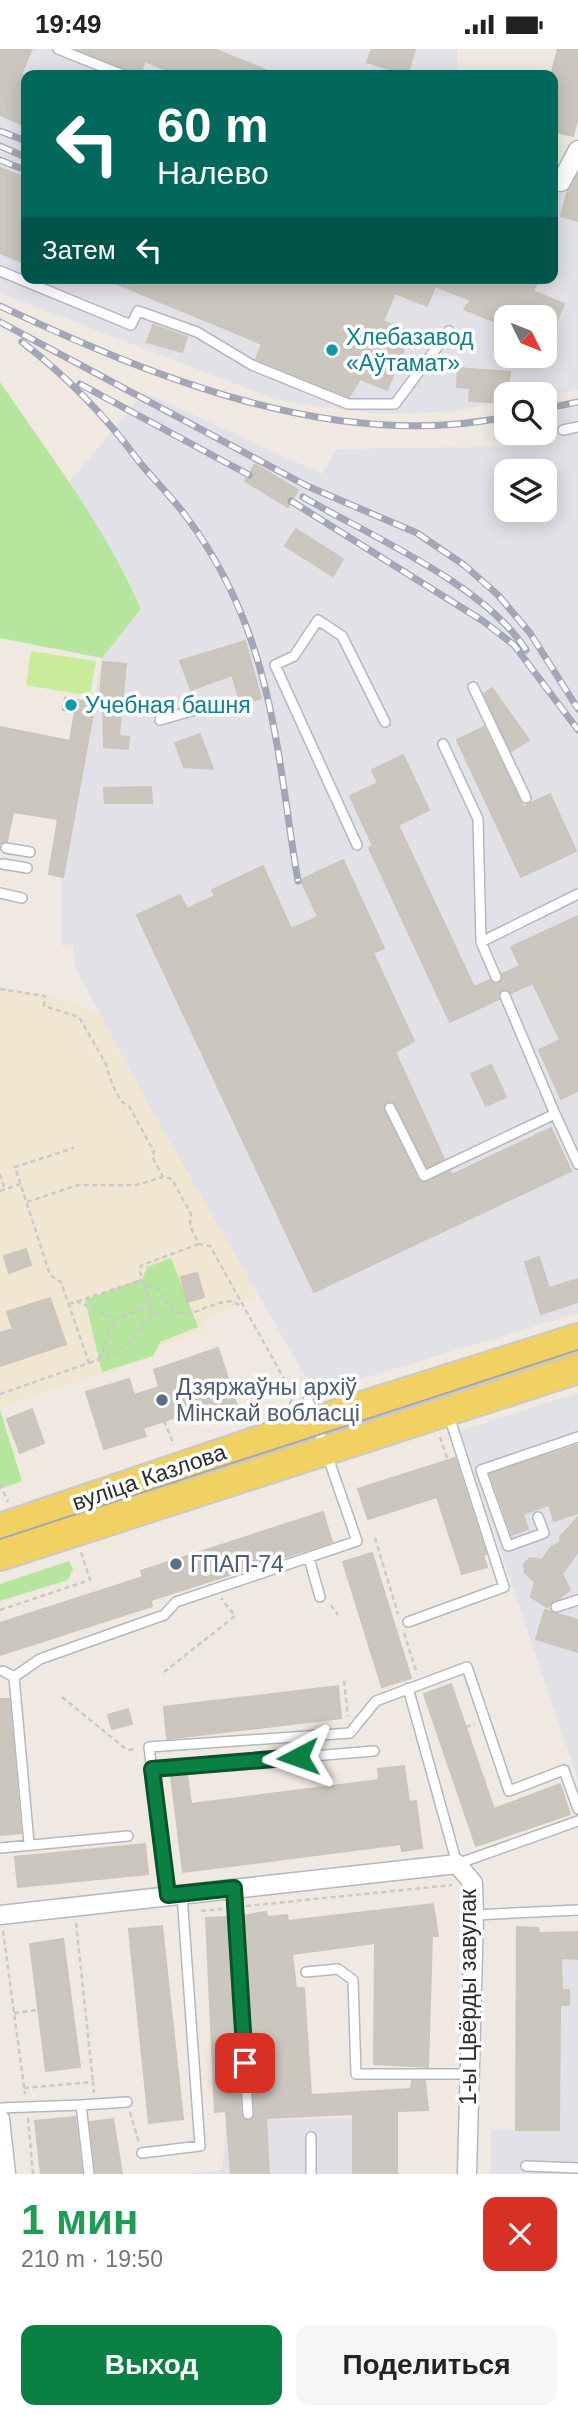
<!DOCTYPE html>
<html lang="ru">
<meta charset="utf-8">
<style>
:root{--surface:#fff;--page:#f6f6f6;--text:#222;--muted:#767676;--accent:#0b8043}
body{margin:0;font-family:Helvetica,sans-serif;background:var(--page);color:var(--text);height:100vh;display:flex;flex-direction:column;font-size:26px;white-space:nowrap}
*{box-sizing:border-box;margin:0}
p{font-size:23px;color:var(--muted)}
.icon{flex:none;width:38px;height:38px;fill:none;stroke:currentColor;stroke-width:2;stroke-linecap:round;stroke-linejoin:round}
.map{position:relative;height:2125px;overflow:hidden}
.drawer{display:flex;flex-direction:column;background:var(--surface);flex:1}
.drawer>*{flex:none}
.top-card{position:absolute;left:21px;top:21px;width:537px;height:214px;border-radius:14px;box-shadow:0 4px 18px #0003;background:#00695c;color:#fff;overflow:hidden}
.needle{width:46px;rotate:133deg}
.buttons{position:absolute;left:494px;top:256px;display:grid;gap:14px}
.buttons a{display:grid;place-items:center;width:63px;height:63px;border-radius:14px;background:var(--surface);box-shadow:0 4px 18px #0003;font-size:35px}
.pin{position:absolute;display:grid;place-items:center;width:60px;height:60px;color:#fff;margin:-30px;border-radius:14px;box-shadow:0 4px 10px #0006}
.me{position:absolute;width:77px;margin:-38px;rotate:266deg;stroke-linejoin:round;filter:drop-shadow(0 0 5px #0008)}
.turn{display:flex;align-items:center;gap:24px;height:147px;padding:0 21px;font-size:32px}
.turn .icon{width:91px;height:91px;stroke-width:2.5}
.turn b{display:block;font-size:49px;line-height:60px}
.then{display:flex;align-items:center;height:66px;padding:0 21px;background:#0003;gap:14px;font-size:26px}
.round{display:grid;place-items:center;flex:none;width:74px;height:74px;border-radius:14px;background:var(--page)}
.head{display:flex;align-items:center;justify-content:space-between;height:119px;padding:0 21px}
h1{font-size:42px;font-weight:700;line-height:52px;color:#1e9e55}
.cta{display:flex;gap:14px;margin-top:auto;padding:14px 21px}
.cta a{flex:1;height:80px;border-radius:14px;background:var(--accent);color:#fff;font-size:28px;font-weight:700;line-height:80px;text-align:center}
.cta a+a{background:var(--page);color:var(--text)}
.status{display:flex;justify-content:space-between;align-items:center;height:49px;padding:0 35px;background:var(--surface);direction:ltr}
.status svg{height:19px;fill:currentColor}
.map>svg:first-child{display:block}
.industrial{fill:#e3e1e8;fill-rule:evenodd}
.education{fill:#f0e6d1}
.green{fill:#b6e59e}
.pitch{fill:#c9ec9a}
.building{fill:#cbc7bf;stroke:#cbc5ba;stroke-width:2}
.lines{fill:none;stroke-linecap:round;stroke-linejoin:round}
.service-casing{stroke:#b4b7c1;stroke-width:12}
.minor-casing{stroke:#b4b7c1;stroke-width:21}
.primary-casing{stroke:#c9c9c9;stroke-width:32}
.path{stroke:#c9c9c9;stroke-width:2.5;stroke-dasharray:5 3.5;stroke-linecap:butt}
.service{stroke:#fff;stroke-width:9}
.minor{stroke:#fff;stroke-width:18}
.primary{stroke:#f2d163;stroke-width:28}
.tram{stroke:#a3a6b8;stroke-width:2}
.rail-casing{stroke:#a3a6b8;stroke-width:7}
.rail{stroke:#fff;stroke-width:4.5;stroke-dasharray:13;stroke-linecap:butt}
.route-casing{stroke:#07532c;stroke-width:18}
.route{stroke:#0b8043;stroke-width:12}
.culture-dot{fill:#0f9aa8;stroke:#fff;stroke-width:2.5}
.service-dot{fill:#5c6f8a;stroke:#fff;stroke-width:2.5}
.labels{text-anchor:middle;stroke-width:7;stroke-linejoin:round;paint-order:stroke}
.culture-label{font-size:23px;fill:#0d838f;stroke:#fff;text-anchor:start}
.service-label{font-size:23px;fill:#4e5e75;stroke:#fff;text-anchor:start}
.street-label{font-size:23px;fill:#2e2e2e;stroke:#fff}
</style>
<div class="status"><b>19:49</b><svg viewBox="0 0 49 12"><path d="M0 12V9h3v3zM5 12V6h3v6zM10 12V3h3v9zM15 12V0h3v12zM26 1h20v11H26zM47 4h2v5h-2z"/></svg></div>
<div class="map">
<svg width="578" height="2125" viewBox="0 0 578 2125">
<rect width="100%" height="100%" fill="#efe9e1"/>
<!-- industrial -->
<path class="industrial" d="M0 0H457L458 26H26V229H553V131L578 138V341L544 347 506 345V353L448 363 382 365 310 356 275 350 0 244ZM506 268H544V306H506Z
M144 343 322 425 337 400 538 397 555 393 551 364 578 358V1264L315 1344 149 1057 76 920 73 895 62 897V831L102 609 141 560 129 532 69 434ZM506 422H544V460H506Z
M578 1344V1731L460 1382Z
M517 1878 538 1879 539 1884 578 1883V2125H491V2081H516Z
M353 2069 397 2125H182L222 2121 227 2071Z"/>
<!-- education -->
<path class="education" d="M0 938 48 945 101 966 149 1057 258 1246 205 1271 204 1282 160 1297 153 1307 0 1359Z"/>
<!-- green -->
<path class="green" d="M0 333C49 405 106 479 141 560L102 609 0 589Z
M171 1209 198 1278 160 1293 153 1307 102 1323 85 1251 143 1229 147 1218Z
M0 1361 22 1432 0 1440Z
M69 1512 73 1520 68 1531 0 1552V1535Z"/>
<!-- pitch -->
<path class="pitch" d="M31 602 96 612 90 647 26 636Z"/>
<!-- building -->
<path class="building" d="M0 0H32L21 25 26 27V77L0 66Z
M77 0H214L278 26H170L171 23 145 12 139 26Z
M372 0H415L407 26 367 13Z
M558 0H578V68L573 87 553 82 551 26Z
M0 119 26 129V215L0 204Z
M578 125V172L561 167 568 141Z
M103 229H539L533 242 564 255 544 301V268H506V277L464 260 471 251 435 237 427 257 395 244 383 272 411 283 387 341 360 330 349 348 256 310 262 295Z
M153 276 187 288 182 303 147 293Z
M458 319 510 323 508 340 493 339 492 353 469 352 470 339 457 338Z
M255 415 298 441 288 458 245 432Z
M296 480 343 510 333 527 285 497Z
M245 592 261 649 241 655 232 626 191 641 180 612Z
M103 613 126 615 119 687 129 688 128 700 104 698 103 648H100Z
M492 639 529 691 511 702 484 645Z
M65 649 95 654 63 828 49 825 58 770 13 763 7 792 0 795V678L70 692 75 663 63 661Z
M484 678 523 758 550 745 576 802 521 828 457 691Z
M200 685 213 720 184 718 175 694Z
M403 706 429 761 398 776 474 938 490 931 499 934 502 925 520 917 511 898 578 867V1042L561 1050 539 1001 560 991 533 934 511 944 502 941 499 950 450 973 369 799 373 797 350 747 378 734 372 721Z
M151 738 152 754H105L104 739Z
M343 811 384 899 373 904 414 992 395 1003 444 1110 427 1118 396 1056 386 1053 384 1062 418 1131 424 1134 450 1122 452 1126 551 1079 571 1122 314 1243 137 866 180 846 187 860 215 847 212 841 263 817 291 880 318 868 301 831Z
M491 1016 506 1048 486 1057 471 1025Z
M26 1200 31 1216 9 1224 4 1207Z
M539 1208 549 1239 578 1230V1253L541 1265 525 1213Z
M197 1224 204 1248 187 1253 181 1228Z
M50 1249 66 1295 0 1317V1284L13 1280 7 1263Z
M218 1299 237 1357 196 1370 194 1362 143 1379 146 1387 104 1400 86 1343 129 1330 134 1346 159 1338 154 1321Z
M32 1360 44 1394 20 1404 7 1370Z
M578 1396V1464L554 1472 549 1456 523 1465 528 1480 512 1486 490 1425Z
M455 1409 486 1505 483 1506 487 1518 462 1525 437 1448 368 1470 358 1440Z
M323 1463 332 1493 151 1551 152 1557 0 1606V1574L143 1528 141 1522Z
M578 1468V1503L562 1525 570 1541 547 1558 531 1548 535 1533 525 1524 524 1515 530 1509 542 1511 551 1498 561 1493 560 1488Z
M372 1504 411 1629 382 1638 343 1513Z
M545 1561 578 1571V1603L536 1590Z
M451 1635 494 1760 560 1735 570 1765 476 1797 424 1645Z
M338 1637 341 1669 167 1690 164 1658Z
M0 1650H9L21 1784 0 1786Z
M128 1660 132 1675 112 1680 108 1666Z
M404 1717 409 1753 416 1752 422 1799 402 1802 401 1795 183 1823 171 1727 187 1725 191 1755 379 1731 378 1720Z
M145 1795 148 1825 18 1838 15 1808Z
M433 1855 438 1887H432L428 2018 374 2015 375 1894 292 1905 296 1939H304L311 2046 411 2040 412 2032H425L428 2061 397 2062V2125H353V2065L266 2069 269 2125H231L226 2062 215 2063 206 1869 229 1868 241 2065 248 2072 255 2065 243 1867 266 1863 267 1868 287 1866 288 1872Z
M162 1877 183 2070 149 2074 129 1880Z
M517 1878 538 1879 539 1884 578 1883V1910L561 1909 562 1941H569V1956H560L559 2081H516Z
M63 1890 80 2018 46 2022 30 1895Z
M75 2068 82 2125H41L35 2072Z
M113 2070 122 2125H96L90 2073Z"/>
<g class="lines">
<!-- service casing -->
<g class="service-casing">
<path id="service" d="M58 0 123 26
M0 222 131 276 138 262 197 283 252 316 348 355H395L449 282
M563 381 578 378
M473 638 526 749
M160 671 202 659
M443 695 478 770 481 893
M357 796 275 616 294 607 318 571 342 587 385 673
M6 799 30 803
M3 815 27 819
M0 844 22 849
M496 928 481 893 578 845
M505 947 555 1065
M390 1059 424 1127 555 1065 578 1115
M538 1468 544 1484 508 1497 481 1421 578 1388
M309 1509 320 1548
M556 1558 578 1551
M408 1573 504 1538 449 1367
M3 1622 14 1628
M408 1639 457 1815 578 1772
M152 1720 374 1702
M29 1794 14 1628 40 1610 164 1566 176 1553 357 1492 308 1351
M0 1799 128 1787
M234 1839 248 2065
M168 1846 149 1698 350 1684 376 1652 467 1618 509 1742 564 1721 578 1760
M474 1866 578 1861
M306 1923 338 1920 353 1931 356 2025H469
M81 2056 127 2053
M0 2059 81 2056 89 2125
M311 2088V2125
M142 2104 200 2097 182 1845
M526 2117 578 2119"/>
</g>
<!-- minor casing -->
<g class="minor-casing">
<path id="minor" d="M561 133 578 101
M0 1866 457 1815 473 1834 474 1866 467 2125
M0 2070 6 2125"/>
</g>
<!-- primary casing -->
<g class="primary-casing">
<path id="primary" d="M0 1479 340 1364 578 1289
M0 1507 578 1320"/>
</g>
<!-- path -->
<path class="path" d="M0 940 45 947 44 957 79 968 106 1015 112 1035 121 1052 129 1057 154 1103 152 1107 163 1128 172 1130 191 1165 190 1177 199 1195 210 1197 293 1346 289 1357
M0 1125 5 1141
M0 1142 20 1135
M27 1153 78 1136H136L163 1128
M199 1195 142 1216 139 1220 144 1235 159 1240C184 1284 191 1257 231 1252L241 1257
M144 1235 153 1266 171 1261
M76 1252 117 1270 150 1257
M69 1255 142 1231
M98 1310C107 1298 106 1281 117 1270
M89 1314C104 1309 120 1304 131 1292 141 1283 139 1274 153 1266
M0 1345 89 1314 61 1233 50 1226 15 1118 74 1099
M164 1372 174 1396
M440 1388 448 1412
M0 1435 8 1453
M375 1489 398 1565
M331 1556 338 1566
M0 1561 90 1531 81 1503
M404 1584 417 1625
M164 1623 235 1567 221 1549
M344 1632 348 1667
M62 1648 127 1701 136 1700
M466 1678 475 1675
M246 1857 452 1836
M201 1862 222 1860
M76 1874 93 2033
M3 1882 25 2045
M14 1964 38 1961
M24 2039 93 2033 94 2044
M130 2063 139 2094
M28 2069 33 2125"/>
<!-- service -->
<use href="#service" class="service"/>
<!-- minor -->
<use href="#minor" class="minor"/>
<!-- primary -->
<use href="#primary" class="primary"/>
<!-- tram -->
<path class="tram" d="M0 1490 578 1301"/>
<!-- rail casing -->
<g class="rail-casing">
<path id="rail" d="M0 82 26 92
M0 97 25 108
M0 111 20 119
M0 257C152 328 336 403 506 368
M0 273 307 437 417 484 464 516 498 546 530 584 578 660
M22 293C66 327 104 365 137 410 152 429 170 446 185 466 220 512 246 568 261 623 280 691 286 763 298 832
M80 335 249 426
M544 360 578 353
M303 448C370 487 484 535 526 601
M291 452 483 572 514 596 578 681"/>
</g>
<!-- rail -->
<use href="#rail" class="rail"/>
</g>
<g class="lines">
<!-- route casing -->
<g class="route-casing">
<path id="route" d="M245 2014 234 1839 168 1846 152 1720 298 1708"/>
</g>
<!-- route -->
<use href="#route" class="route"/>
</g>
<!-- markers -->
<g class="culture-dot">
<circle cx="332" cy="301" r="7"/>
<circle cx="71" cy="656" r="7"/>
</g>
<g class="service-dot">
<circle cx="162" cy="1351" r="7"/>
<circle cx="176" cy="1515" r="7"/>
</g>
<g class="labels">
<!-- culture labels -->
<g class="culture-label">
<text x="346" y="296">Хлебазавод<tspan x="346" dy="26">«Аўтамат»</tspan></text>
<text x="85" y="664">Учебная башня</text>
</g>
<!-- service labels -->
<g class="service-label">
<text x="176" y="1346">Дзяржаўны архіў<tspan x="176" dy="26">Мінскай вобласці</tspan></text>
<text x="190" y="1523">ГПАП-74</text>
</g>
<!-- street labels -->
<g class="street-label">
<text transform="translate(149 1428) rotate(-19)" y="8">вуліца Казлова</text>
<text transform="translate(468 1948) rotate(-90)" y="8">1-ы Цвёрды завулак</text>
</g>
</g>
</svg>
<div class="buttons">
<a><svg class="needle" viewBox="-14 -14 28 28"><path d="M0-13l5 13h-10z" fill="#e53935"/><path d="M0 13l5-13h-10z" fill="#767676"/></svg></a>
<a><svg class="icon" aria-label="search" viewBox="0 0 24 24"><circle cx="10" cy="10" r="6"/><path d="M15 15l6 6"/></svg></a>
<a><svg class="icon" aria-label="layers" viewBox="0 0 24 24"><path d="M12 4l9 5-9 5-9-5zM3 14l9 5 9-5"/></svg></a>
</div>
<div class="pin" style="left:245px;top:2014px;background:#d93025"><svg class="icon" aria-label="arrive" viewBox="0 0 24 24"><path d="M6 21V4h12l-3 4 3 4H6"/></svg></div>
<svg class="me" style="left:298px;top:1708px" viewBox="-20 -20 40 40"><path d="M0-17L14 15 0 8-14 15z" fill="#0b8043" stroke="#fff" stroke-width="4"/></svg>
<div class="top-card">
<div class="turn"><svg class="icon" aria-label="left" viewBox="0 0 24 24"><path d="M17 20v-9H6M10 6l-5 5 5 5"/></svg><div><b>60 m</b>Налево</div></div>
<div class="then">Затем<svg class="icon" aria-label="left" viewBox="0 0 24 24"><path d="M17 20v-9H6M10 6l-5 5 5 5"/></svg></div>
</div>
</div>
<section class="drawer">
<div class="head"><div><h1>1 мин</h1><p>210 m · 19:50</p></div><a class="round" style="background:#d93025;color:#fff"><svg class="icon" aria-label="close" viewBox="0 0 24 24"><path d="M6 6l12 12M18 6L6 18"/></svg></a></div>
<div class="cta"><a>Выход</a><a>Поделиться</a></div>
</section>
